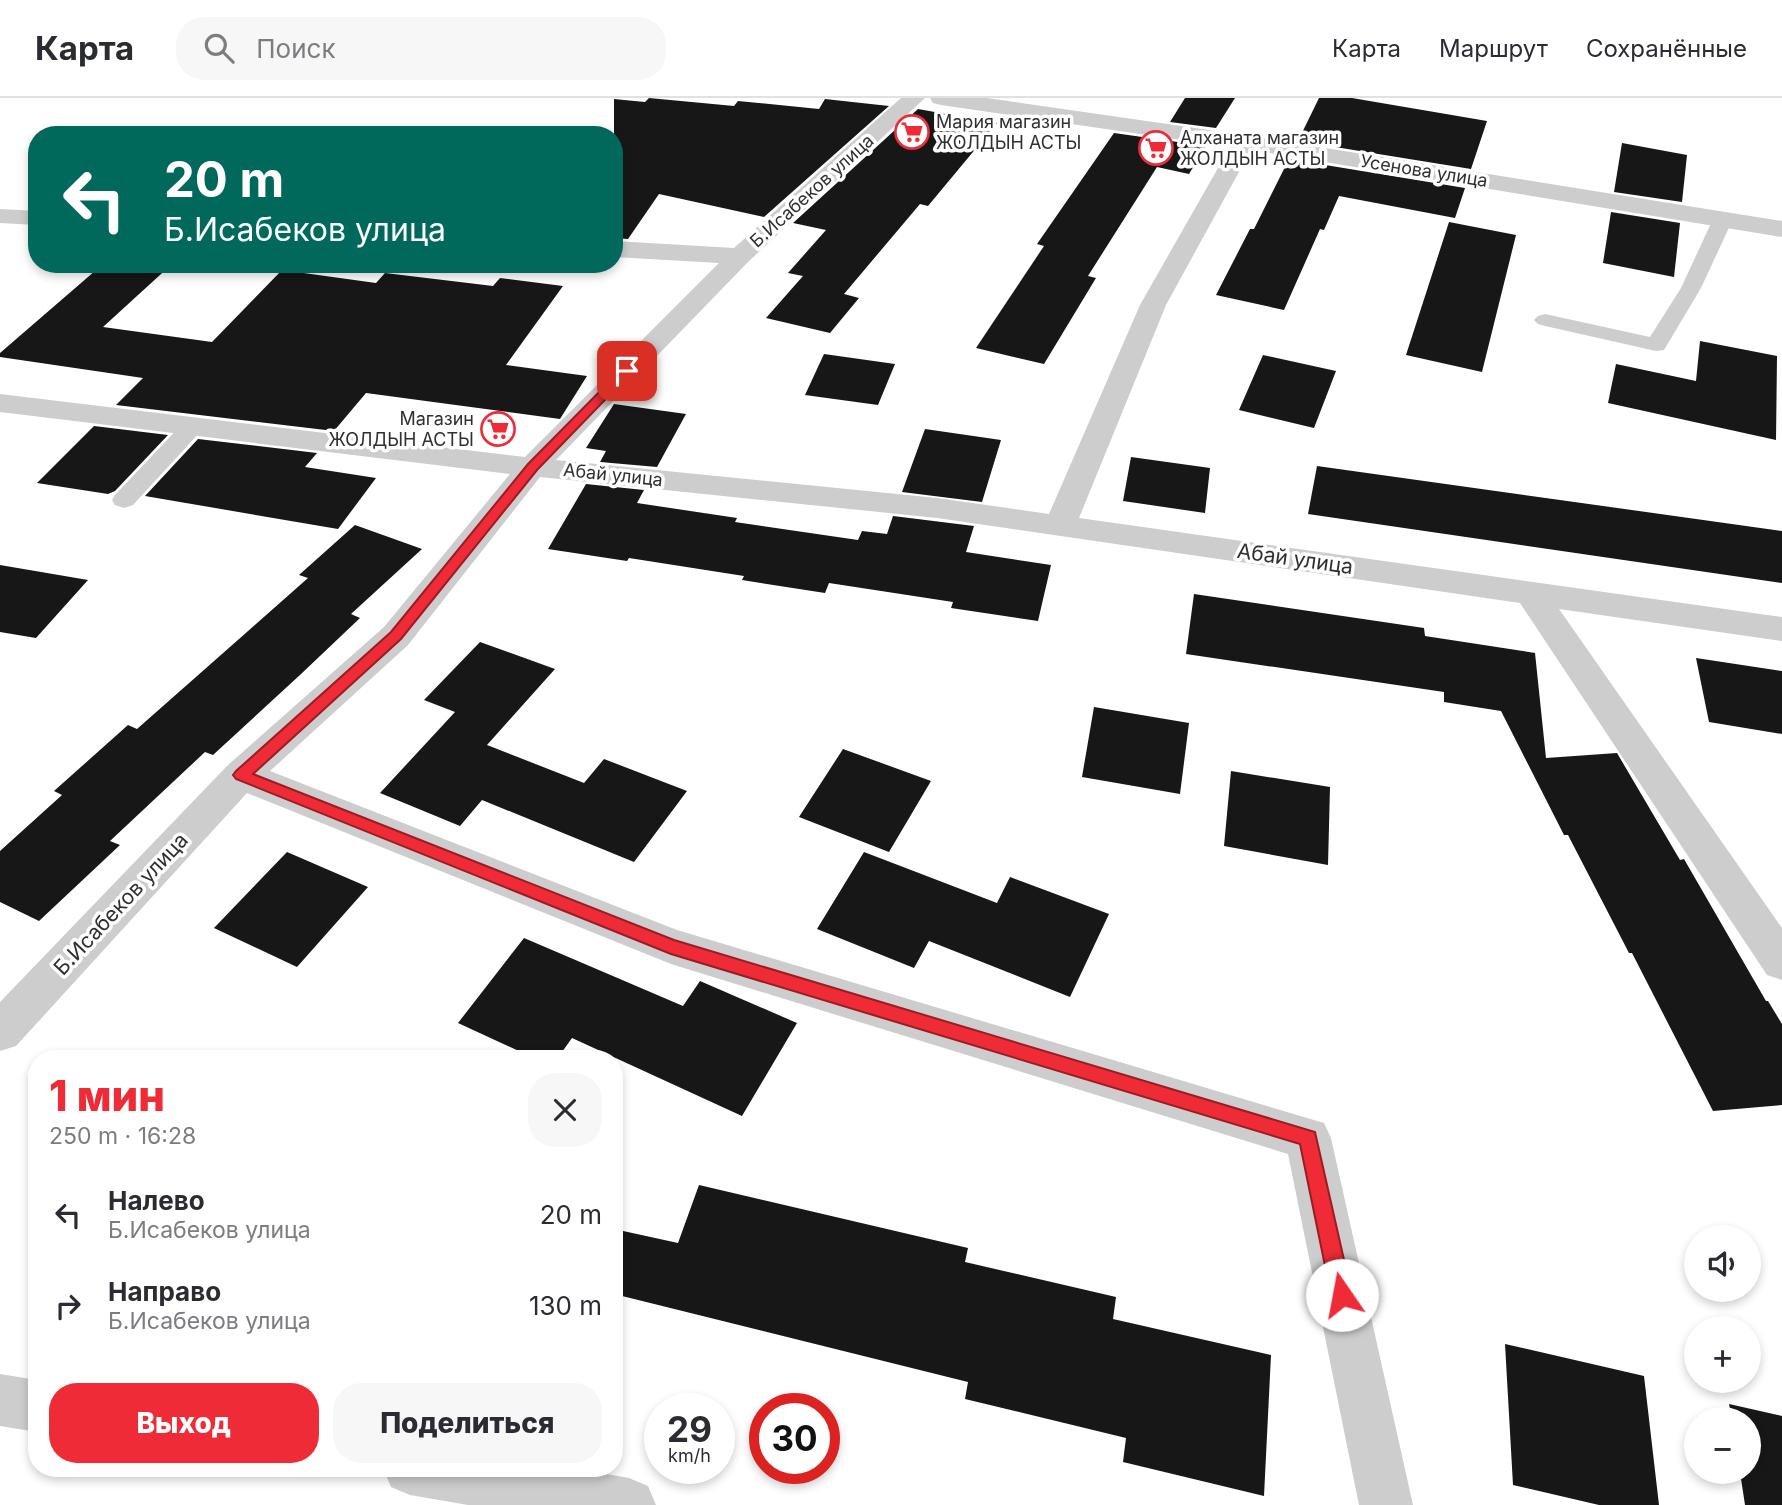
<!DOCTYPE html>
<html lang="ru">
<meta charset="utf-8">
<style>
:root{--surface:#fff;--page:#f7f7f7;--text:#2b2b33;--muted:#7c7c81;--line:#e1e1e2;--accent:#ee2b36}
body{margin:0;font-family:Inter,sans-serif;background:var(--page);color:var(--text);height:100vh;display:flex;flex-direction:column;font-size:26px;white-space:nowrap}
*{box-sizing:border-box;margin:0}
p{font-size:23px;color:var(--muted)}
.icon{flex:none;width:38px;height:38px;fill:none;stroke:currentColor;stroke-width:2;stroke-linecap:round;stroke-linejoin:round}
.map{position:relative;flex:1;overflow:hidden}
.drawer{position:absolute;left:28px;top:952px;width:595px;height:427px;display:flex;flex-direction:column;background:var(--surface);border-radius:28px;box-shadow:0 4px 10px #0003}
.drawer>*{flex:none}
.top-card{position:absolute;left:28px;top:28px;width:595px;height:147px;border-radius:28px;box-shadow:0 4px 10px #0003;background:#00695c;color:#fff;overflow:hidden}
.tools{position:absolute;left:1684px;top:1127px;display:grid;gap:14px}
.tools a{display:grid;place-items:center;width:77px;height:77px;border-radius:50%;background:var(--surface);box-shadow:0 4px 10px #0003;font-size:35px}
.speed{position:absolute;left:644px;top:1295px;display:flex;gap:14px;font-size:35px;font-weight:700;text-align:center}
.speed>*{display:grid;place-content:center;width:91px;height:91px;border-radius:50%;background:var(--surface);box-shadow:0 4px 10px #0003;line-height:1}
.speed small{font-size:18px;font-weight:400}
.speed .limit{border:10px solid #d22;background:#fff;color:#111}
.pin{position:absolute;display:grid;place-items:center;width:60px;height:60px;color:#fff;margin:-30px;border-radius:14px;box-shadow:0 4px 10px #0006}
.me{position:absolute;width:77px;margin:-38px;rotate:348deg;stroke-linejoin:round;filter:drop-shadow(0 0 5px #0008)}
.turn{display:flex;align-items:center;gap:24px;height:147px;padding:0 21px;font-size:32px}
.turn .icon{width:91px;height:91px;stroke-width:2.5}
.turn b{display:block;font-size:49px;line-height:60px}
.round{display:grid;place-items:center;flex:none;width:74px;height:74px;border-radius:28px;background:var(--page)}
.overview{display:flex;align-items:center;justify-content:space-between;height:119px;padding:0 21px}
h1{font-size:42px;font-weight:800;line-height:52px;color:var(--accent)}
.cta{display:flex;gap:14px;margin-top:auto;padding:14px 21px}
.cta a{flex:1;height:80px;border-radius:28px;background:var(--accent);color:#fff;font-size:28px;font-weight:800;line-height:80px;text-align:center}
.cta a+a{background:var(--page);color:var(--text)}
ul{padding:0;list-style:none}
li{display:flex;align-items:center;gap:21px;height:91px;padding:0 21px}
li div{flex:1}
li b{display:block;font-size:26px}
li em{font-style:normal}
header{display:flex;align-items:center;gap:42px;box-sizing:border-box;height:98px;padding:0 35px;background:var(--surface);border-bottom:2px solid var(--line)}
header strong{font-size:33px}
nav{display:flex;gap:38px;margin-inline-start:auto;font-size:24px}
.search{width:490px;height:63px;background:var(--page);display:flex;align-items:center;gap:18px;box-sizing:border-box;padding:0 24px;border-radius:28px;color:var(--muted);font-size:26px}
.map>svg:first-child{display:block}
.building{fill:#171717}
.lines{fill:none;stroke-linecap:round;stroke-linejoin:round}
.lane{fill:#cdcdcd;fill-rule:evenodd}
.street{fill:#cdcdcd;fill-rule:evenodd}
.route{fill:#ee2b36;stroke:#9b1c23;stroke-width:2}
.labels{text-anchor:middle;stroke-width:7;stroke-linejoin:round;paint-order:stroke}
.far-poi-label{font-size:18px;fill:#303030;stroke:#fff;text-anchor:start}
.far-street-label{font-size:18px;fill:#303030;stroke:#fff}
.street-label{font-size:21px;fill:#303030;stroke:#fff}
</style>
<header>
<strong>Карта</strong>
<div class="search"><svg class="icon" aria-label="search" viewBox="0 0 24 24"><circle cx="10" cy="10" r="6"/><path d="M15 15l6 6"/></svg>Поиск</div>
<nav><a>Карта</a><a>Маршрут</a><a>Сохранённые</a></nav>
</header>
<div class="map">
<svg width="1782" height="1407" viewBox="0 0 1782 1407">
<rect width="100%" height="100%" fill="#fff"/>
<!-- building -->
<path class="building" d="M649 0 734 8 738 3 819 11 825 1 889 8 764 119 659 96 628 141 614 140V1L645 4Z
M1185 0H1235L1216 30 1170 24Z
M1319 0H1352L1487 23 1471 71 1298 43Z
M918 11 997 25 928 108 920 106 844 196 859 200 830 235 766 220 803 178 788 175 826 132 793 125Z
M1114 35 1206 48 1189 76 1157 69 1088 178 1096 180 1044 266 976 250 1044 148 1037 146Z
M1622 45 1687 57 1682 104 1614 94Z
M1289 61 1465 90 1455 120 1339 98 1324 132 1320 131 1284 212 1216 197 1250 131H1254Z
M1611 114 1680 125 1674 179 1603 165Z
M1449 124 1516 137 1482 274 1406 257Z
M103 166H172L103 229 212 244 282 172 376 185 385 175 493 188 500 180 563 188 506 267 587 278 560 321 366 295 334 333 116 307 143 280 0 259V255Z
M1700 243 1777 258 1776 342 1608 305 1616 266 1696 283Z
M824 256 895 266 878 307 805 297Z
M1263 257 1336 273 1314 330 1239 312Z
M614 306 686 316 657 369 600 364 606 353 586 350Z
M94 328 168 337 115 393 108 396 37 385Z
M925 331 1001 342 982 404 902 394Z
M198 341 317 355 305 369 376 380 338 431 145 398Z
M1131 359 1210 370 1205 415 1123 403Z
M1317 368 1782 433V485L1308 416Z
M586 386 644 392 637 405 737 420 735 424 858 442 862 433 887 436 893 418 974 428 966 454 1051 467 1038 523 951 510 953 504 829 485 825 495 742 482 744 478 629 460 627 463 548 451Z
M355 427 422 451 351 516 360 520 301 576 213 657 205 654 110 743 120 747 39 823 0 804V753L62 697 54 693 128 627 137 631 308 480 299 477Z
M0 467 88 482 36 540 0 534Z
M1194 496 1424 530 1425 538 1535 555 1546 660 1617 655 1680 762 1684 761 1766 903H1768L1782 926V1007L1713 1013 1632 855H1629L1568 737H1564L1501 613 1444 604V594L1186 556Z
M480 544 555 571 487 647 584 685 604 661 687 693 634 764 482 702 460 728 380 695 455 614 424 602Z
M1696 560 1782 573V636L1709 624Z
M1094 609 1189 625 1180 696 1082 679Z
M843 651 931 683 889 754 799 719Z
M1231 673 1330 689 1328 767 1224 748Z
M287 754 368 789 297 869 214 830Z
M864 754 997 805 1010 779 1109 816 1070 899 929 843 914 870 817 831Z
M524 840 683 908 700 883 797 925 742 1018 572 940 557 961H536L458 925Z
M699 1087 968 1150 965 1164 1116 1199 1113 1221 1271 1257 1264 1398 1123 1364 1126 1340 965 1301 968 1284 614 1196V1131L678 1145Z
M1505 1246 1644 1278 1659 1407H1599L1513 1387Z
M1729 1306 1782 1318V1407H1745L1740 1374H1748V1321H1732Z"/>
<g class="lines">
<!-- lane -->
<path class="lane" d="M1723 115 1733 121 1701 190 1664 252 1656 253 1545 228 1538 226 1534 222 1538 218 1545 216 1650 239 1681 190 1713 121Z
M193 321 201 323 204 328 201 333 133 407 124 410 115 407 112 402 115 397 185 323Z"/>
<!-- street -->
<path class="street" d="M901 0H925L749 163 556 362 937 400 1049 416 1140 207 1230 49 941 7 933 5 930 0H987L1244 37 1782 123V139L1251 52 1166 207 1079 420 1782 519V543L1559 511 1782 830V882L1767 877 1520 505 937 420 540 379 408 547 270 673 677 832 1324 1025 1331 1040 1413 1407H1359L1288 1056 671 866 247 695 16 948 0 953V904L228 667 384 529 510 376 0 314V296L525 359 719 165 614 159V143L734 150Z
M0 111 37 113V127L0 125Z
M0 1276 37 1282V1334L0 1328Z
M383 1370H573L629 1380 648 1388 656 1407H468L410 1397 391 1389Z"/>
</g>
<!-- route -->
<path class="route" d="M623 270 633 273 537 372 401 541 253 676 674 842 1315 1034 1352 1197 1349 1205 1342 1208 1334 1205 1331 1197 1300 1046 671 856 236 681 233 677 236 673 391 534 528 366Z"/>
<!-- icons -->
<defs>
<g id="supermarket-ring" transform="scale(1.75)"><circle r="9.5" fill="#fff" stroke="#ee2b36" stroke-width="1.5"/><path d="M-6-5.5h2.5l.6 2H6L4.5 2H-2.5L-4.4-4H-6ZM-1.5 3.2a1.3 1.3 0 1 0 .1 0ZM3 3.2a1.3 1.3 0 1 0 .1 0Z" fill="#ee2b36"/></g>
</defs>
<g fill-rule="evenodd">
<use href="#supermarket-ring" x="912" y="34"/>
<use href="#supermarket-ring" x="1156" y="50"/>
<use href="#supermarket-ring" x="498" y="331"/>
</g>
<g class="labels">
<!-- far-poi labels -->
<g class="far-poi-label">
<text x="936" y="30">Мария магазин<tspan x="936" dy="21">ЖОЛДЫН АСТЫ</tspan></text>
<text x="1180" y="46">Алханата магазин<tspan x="1180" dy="21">ЖОЛДЫН АСТЫ</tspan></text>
<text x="474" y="327" text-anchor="end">Магазин<tspan x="474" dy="21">ЖОЛДЫН АСТЫ</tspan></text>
</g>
<!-- far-street labels -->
<g class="far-street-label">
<text transform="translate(1424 73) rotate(9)" y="6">Усенова улица</text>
<text transform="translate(812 93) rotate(-42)" y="6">Б.Исабеков улица</text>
<text transform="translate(613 377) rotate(6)" y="6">Абай улица</text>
</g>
<!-- street labels -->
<g class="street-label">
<text transform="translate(1295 461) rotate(8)" y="7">Абай улица</text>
<text transform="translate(121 806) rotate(-47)" y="7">Б.Исабеков улица</text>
</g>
</g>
</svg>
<div class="tools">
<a><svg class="icon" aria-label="sound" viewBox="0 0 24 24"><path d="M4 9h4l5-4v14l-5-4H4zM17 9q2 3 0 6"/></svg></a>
<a>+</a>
<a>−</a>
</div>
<div class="speed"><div>29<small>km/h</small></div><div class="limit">30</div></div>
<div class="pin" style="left:627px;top:273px;background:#d93025"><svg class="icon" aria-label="arrive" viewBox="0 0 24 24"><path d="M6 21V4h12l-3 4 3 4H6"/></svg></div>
<svg class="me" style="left:1342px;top:1197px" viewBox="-20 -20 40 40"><circle r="19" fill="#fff"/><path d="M0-13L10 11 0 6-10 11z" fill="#ee2b36"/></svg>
<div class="top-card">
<div class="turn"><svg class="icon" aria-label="left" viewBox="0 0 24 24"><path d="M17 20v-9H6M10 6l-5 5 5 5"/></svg><div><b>20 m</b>Б.Исабеков улица</div></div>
</div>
<section class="drawer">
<div class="overview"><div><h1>1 мин</h1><p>250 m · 16:28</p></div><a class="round"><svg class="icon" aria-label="close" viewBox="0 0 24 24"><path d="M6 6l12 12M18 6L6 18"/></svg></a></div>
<ul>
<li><svg class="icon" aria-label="left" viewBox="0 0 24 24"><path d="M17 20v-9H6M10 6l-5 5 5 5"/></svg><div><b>Налево</b><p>Б.Исабеков улица</p></div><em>20 m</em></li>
<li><svg class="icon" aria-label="right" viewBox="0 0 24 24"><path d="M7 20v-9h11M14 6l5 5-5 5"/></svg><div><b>Направо</b><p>Б.Исабеков улица</p></div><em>130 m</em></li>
</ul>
<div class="cta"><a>Выход</a><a>Поделиться</a></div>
</section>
</div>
